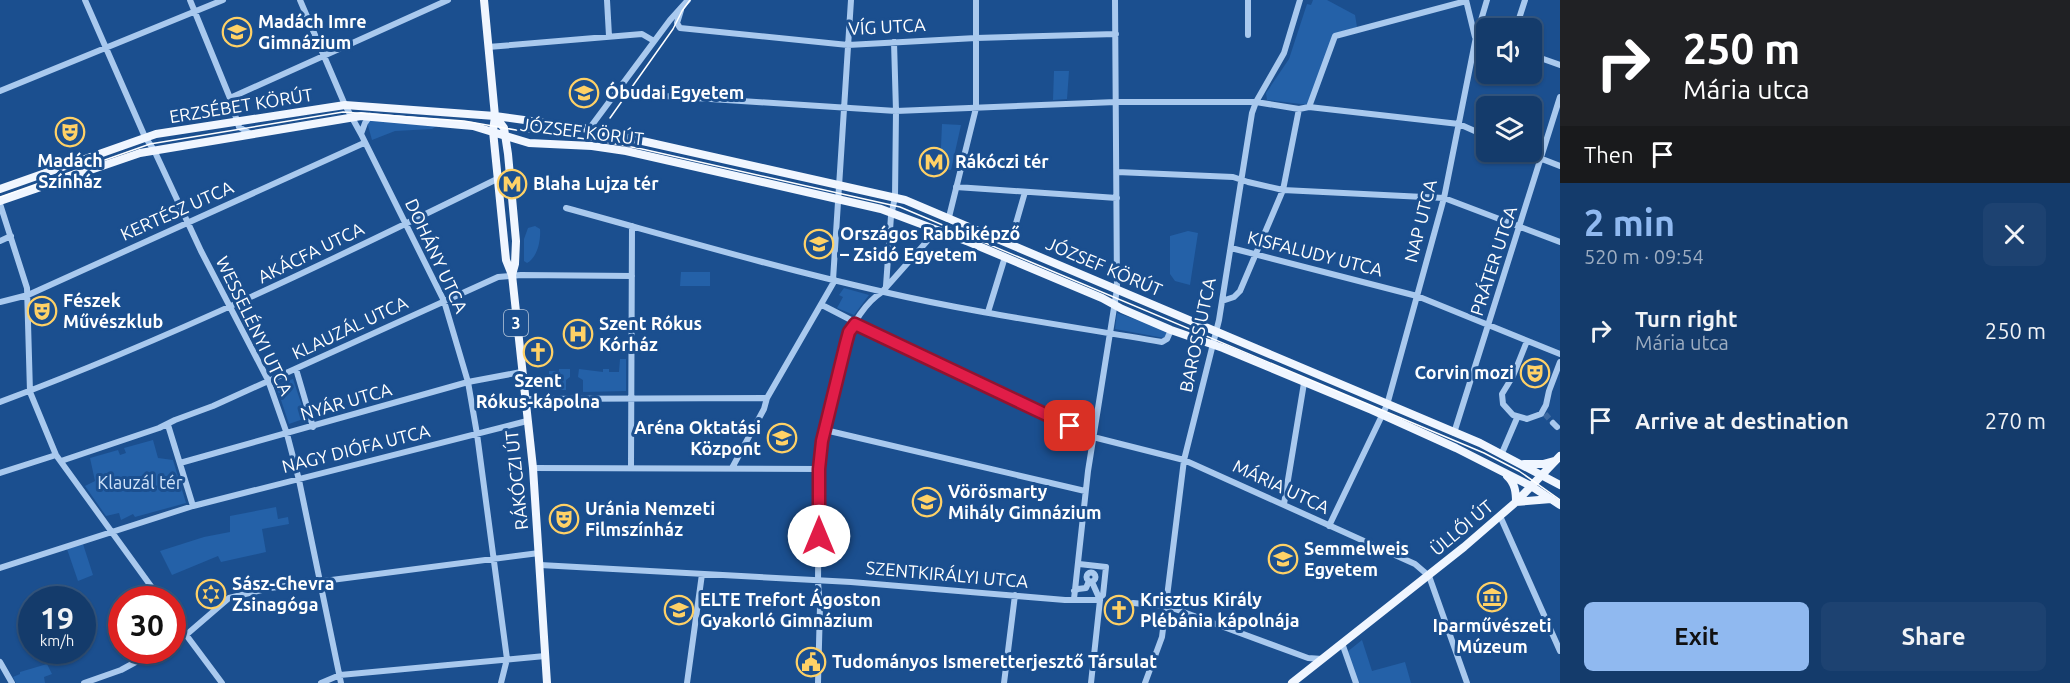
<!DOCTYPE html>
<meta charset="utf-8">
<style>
:root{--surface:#143b6b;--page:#1d4271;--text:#f1f3f6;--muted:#9dadc1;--line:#33557e;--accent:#90b9f0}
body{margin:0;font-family:Ubuntu,sans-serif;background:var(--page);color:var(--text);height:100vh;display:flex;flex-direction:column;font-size:22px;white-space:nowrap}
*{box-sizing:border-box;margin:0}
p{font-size:20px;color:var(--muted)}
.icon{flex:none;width:33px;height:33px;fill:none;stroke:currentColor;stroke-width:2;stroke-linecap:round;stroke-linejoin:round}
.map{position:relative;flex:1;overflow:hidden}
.side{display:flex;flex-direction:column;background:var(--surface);width:510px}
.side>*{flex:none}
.hud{background:#202124;color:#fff;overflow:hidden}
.fabs{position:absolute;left:1476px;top:18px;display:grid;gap:12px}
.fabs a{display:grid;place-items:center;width:66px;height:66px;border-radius:9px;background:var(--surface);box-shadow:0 2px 4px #0004,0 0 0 2px var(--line);font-size:30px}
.speed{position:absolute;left:18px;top:586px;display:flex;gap:12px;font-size:30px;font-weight:700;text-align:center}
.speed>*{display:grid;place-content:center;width:78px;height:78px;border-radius:50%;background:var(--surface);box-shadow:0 2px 4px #0004,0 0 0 2px var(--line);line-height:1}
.speed small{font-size:15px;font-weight:400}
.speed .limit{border:9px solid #d22;background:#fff;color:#111}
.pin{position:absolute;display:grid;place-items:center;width:51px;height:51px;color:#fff;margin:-26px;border-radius:12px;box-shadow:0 3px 9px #0006}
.me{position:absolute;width:66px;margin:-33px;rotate:0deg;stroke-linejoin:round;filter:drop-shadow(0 0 4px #0008)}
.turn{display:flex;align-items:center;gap:21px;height:126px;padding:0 24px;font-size:27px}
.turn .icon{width:78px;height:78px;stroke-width:2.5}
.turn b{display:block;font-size:42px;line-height:51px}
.then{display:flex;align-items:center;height:57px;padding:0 24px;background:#0003;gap:12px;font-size:22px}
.round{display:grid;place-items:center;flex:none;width:63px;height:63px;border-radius:9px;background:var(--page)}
.overview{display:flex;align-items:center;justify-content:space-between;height:102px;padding:0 24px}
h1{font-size:36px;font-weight:600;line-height:45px;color:var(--accent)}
.cta{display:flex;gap:12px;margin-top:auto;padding:12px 24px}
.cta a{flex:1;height:69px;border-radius:9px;background:var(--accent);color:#111;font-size:24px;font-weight:600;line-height:69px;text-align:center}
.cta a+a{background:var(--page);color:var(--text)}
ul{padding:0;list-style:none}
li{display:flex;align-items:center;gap:18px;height:90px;padding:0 24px}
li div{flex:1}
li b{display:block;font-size:22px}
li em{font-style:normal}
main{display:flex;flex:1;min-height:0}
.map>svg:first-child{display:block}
.green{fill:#2461a8}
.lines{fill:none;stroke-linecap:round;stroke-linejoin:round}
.minor-tunnel{stroke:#3d69a0;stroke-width:6;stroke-dasharray:6 3;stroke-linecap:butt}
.minor{stroke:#a9c9ee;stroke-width:6}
.major{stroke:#f0f6ff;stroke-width:8}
.tram{stroke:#fff;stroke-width:1.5}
.route-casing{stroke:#92132f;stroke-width:15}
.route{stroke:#e11d48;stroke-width:10}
.labels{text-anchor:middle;stroke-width:6;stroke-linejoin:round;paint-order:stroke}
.shield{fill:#1b4f8f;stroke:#bbcadd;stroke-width:1.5}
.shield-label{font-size:16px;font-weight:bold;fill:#fff}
.poi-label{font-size:18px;font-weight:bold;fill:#fff;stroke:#1b4f8f;text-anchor:start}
.street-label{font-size:18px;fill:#fff;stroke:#1b4f8f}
.park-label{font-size:18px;fill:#cfe3fa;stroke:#1b4f8f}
</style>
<main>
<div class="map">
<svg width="1560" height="683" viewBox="0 0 1560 683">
<rect width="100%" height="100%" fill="#1b4f8f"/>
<!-- green -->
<path class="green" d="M1313 0H1327L1355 15 1357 27 1337 33 1309 105 1267 100 1266 93 1289 59 1307 4 1311 5Z
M1054 71H1069L1067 99 1053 100Z
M370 119 438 125 432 129 395 131 372 140 367 122Z
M942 124 961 125 951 170 940 169Z
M535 226 540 229C541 241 537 258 527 263L524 261V239L528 228Z
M1188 231 1198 233 1190 285 1175 281 1170 274V236Z
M681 272H710V286H680Z
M844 288 869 295 854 315 837 308 843 297 839 295Z
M1117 313 1169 331 1164 338 1115 329Z
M620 359H626V391L583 392V380L578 377 579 369 603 372V369H609V372H619Z
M559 369H570V377L566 380V390H549L551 381 549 379V371H559Z
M293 379 306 418 289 424 276 385Z
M153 440 158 458 173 460 186 503 135 517 133 514 121 520 119 513 106 516 85 486 95 481 90 458 118 450 120 455 126 453 124 448Z
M276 507 278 519 288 517 289 524 262 529 266 552 221 562 218 556 172 575 160 551 204 537 230 532V516Z
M83 544 93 575 78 581 67 549Z
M1362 640 1372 671 1405 662 1411 683H1358L1347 652Z
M47 664 52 674 44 677 45 683H16L13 677 20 674V672Z"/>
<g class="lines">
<!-- minor-tunnel -->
<path class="minor-tunnel" d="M1545 414 1553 423"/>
<!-- minor -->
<path class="minor" d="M85 0 145 137 154 150 201 251 268 380 287 434 299 480 341 683
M190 0 230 98 237 121 239 127 251 134
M300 0 345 105 361 134 444 301 468 382 477 434 507 659 501 683
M607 0 609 36
M1248 0V35
M1466 0 1475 37
M681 10 677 23 680 28 848 45 976 38 1116 34
M1516 28 1525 0
M1476 37 1486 41
M488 47 642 34 654 41
M1532 55 1560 65
M0 91 223 0
M634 94 896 111 1116 102H1256L1299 109 1309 107 1459 124 1486 136
M230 98 448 0
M1309 107 1335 36 1466 1
M589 129 670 20 688 0
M361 134 365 123 370 116
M1524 152 1560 166
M1117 172 1233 177 1248 182 1283 190 1444 198 1560 242
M956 187 1117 198
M0 204 27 288 30 392 56 455 161 600
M566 208C672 237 777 268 884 292 975 313 1069 326 1162 342L1167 339 1171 330
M949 217 976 108V0
M0 241 11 236
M1010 244 1025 192
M1231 248 1417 296 1560 354
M833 280 851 0
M886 286 891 216 895 197 896 111 894 42
M1222 301 1234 297 1240 291 1283 190 1299 109
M0 302 28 295 364 143
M822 305 851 320 855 324 1093 437 1184 460 1415 564 1429 576 1467 683
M988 312 1005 257
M1527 341 1513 376 1502 394 1503 404 1513 415 1527 419 1541 414 1546 405 1549 391 1560 362
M296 369 313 427
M524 399 767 398
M0 402C171 338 335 259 499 178
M1553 423 1557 427
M825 430 1085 491
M1454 433 1560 97
M1502 453 1517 418
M61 461 159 428 175 420 213 406 498 277 521 275 632 276
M180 463 468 382 521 372
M631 467 632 226
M533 468 819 469
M732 468 764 409 767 398 835 280
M0 473 56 455
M1284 504 1304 383
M193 506 527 421
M1500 516 1560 651
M1329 526 1387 405 1444 198 1476 37 1487 0
M1079 564 1106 567 1103 595 1099 598
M540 565 851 582 1065 600H1100
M0 568 193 506 168 425
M1086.5 577a4.5 4.5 0 1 1 9 0a4.5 4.5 0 1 1-9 0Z
M1092 582 1100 600
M1074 591 1078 589 1086 588 1089 581
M1074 599 1088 471 1117 289 1115 0
M1133 603 1167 606 1308 658 1322 659
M172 616 222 683
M172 643 186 635 229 598 270 588 539 553
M1342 643 1356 683
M0 662 12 683
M84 683 121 670 156 651
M321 683 340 675 545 656
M687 683 702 574
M818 683 820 606 818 582 819 469 827 418 846 343C851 325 866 302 882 292L936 231
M1004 683 1015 595
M1091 683 1100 600
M1145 683 1162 637 1184 460 1219 320 1252 113 1256 102 1284 53 1300 0"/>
<!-- major -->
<path class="major" d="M484 0 495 116 493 131 506 260 512 275 533 468 547 683
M495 116 504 128 508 154 516 241 515 264 512 275
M0 189 156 134 345 105 495 116 589 129 905 200 1480 443 1560 485
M0 201 140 153 361 116 473 126 529 143 592 146 626 151 881 209 969 242 1102 298 1122 309 1171 330 1223 348 1372 410 1456 448 1531 486 1560 505
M1524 464H1543L1554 461
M1507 476C1515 483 1516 492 1516 502
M1516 502 1551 499
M1292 683 1464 547 1516 502 1560 456"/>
<!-- tram -->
<path class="tram" d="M610 118 673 29 682 11 690 0
M0 197 150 144 343 112 464 121 516 130 594 140 642 149 900 207 1484 453 1519 471 1560 500"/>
</g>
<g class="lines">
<!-- route casing -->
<g class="route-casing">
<path id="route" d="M819 536V469L822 441 846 343 849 332 855 324 1070 426"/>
</g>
<!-- route -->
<use href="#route" class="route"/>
</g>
<!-- icons -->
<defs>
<g id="school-ring" transform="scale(1.5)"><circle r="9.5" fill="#1b4f8f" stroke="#ffd166" stroke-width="1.5"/><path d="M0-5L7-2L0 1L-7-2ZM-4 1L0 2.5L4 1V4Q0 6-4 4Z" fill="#ffd166"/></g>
<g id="university-ring" transform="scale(1.5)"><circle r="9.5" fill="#1b4f8f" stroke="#ffd166" stroke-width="1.5"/><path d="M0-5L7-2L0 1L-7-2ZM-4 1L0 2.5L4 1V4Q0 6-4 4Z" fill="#ffd166"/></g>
<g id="theatre-ring" transform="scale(1.5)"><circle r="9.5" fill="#1b4f8f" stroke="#ffd166" stroke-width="1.5"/><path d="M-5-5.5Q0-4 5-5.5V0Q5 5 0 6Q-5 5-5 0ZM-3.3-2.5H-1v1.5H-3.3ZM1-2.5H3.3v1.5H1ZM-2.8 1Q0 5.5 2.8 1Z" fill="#ffd166"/></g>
<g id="metro-ring" transform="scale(1.5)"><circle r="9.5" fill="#1b4f8f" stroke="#ffd166" stroke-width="1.5"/><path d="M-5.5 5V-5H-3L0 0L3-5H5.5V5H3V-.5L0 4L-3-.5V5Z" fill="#ffd166"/></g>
<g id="hospital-ring" transform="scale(1.5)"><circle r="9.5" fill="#1b4f8f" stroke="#ffd166" stroke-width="1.5"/><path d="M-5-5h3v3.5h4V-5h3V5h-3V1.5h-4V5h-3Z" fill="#ffd166"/></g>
<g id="church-ring" transform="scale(1.5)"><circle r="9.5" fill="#1b4f8f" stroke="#ffd166" stroke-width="1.5"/><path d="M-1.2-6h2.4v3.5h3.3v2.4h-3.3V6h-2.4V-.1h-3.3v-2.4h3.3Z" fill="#ffd166"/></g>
<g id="synagogue-ring" transform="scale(1.5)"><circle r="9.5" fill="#1b4f8f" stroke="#ffd166" stroke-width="1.5"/><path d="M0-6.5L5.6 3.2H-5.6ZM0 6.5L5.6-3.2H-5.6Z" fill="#ffd166"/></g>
<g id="museum-ring" transform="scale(1.5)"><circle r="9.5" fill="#1b4f8f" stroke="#ffd166" stroke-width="1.5"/><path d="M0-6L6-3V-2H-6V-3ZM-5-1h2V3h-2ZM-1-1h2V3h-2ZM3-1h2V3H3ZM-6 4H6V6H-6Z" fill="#ffd166"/></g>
<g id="civic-ring" transform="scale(1.5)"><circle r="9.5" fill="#1b4f8f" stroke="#ffd166" stroke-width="1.5"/><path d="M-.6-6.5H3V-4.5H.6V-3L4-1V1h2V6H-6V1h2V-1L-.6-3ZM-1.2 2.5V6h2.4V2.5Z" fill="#ffd166"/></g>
</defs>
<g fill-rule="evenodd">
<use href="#school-ring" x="237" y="32"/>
<use href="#university-ring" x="584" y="93"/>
<use href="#theatre-ring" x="70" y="132"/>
<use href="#metro-ring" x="934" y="162"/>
<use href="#metro-ring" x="512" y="184"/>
<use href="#university-ring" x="819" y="244"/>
<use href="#theatre-ring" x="42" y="311"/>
<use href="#hospital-ring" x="578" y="334"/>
<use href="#church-ring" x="538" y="352"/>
<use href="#theatre-ring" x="1535" y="373"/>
<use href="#university-ring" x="782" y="438"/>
<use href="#school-ring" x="927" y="502"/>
<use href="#theatre-ring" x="564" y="519"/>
<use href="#university-ring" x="1283" y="559"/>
<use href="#synagogue-ring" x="211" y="594"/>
<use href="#museum-ring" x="1492" y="597"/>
<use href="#school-ring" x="679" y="610"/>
<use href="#church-ring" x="1119" y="610"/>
<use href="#civic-ring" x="811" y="662"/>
</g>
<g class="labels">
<!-- shield labels -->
<rect class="shield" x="504" y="310" width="24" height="26" rx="4.5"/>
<g class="shield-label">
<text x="516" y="329">3</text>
</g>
<!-- poi labels -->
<g class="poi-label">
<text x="258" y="28">Madách Imre<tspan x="258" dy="21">Gimnázium</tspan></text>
<text x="605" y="99">Óbudai Egyetem</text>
<text x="70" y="167" text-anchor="middle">Madách<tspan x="70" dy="21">Színház</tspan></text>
<text x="955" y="168">Rákóczi tér</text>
<text x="533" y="190">Blaha Lujza tér</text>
<text x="840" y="240">Országos Rabbiképző<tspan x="840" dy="21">– Zsidó Egyetem</tspan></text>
<text x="63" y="307">Fészek<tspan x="63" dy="21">Művészklub</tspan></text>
<text x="599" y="330">Szent Rókus<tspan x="599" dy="21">Kórház</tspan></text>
<text x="1514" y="379" text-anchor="end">Corvin mozi</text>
<text x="538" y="387" text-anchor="middle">Szent<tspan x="538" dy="21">Rókus-kápolna</tspan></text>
<text x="761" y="434" text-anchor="end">Aréna Oktatási<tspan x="761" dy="21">Központ</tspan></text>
<text x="948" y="498">Vörösmarty<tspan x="948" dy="21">Mihály Gimnázium</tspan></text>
<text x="585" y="515">Uránia Nemzeti<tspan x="585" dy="21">Filmszínház</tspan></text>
<text x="1304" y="555">Semmelweis<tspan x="1304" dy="21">Egyetem</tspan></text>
<text x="232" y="590">Sász-Chevra<tspan x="232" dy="21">Zsinagóga</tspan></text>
<text x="700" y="606">ELTE Trefort Ágoston<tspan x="700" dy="21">Gyakorló Gimnázium</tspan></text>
<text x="1140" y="606">Krisztus Király<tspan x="1140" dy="21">Plébánia kápolnája</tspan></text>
<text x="1492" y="632" text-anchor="middle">Iparművészeti<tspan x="1492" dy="21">Múzeum</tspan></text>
<text x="832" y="668">Tudományos Ismeretterjesztő Társulat</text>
</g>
<!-- street labels -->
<g class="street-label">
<text transform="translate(887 27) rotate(-3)" y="6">VÍG UTCA</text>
<text transform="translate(241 106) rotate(-9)" y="6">ERZSÉBET KÖRÚT</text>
<text transform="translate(582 132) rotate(7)" y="6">JÓZSEF KÖRÚT</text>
<text transform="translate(177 211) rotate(-24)" y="6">KERTÉSZ UTCA</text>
<text transform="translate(1421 221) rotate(-76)" y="6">NAP UTCA</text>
<text transform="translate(311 253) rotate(-26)" y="6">AKÁCFA UTCA</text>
<text transform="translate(1315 254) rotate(14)" y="6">KISFALUDY UTCA</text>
<text transform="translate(436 256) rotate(65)" y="6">DOHÁNY UTCA</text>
<text transform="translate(1494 261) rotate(-72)" y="6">PRÁTER UTCA</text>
<text transform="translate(1104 267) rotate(23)" y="6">JÓZSEF KÖRÚT</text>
<text transform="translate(254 326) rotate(64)" y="6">WESSELÉNYI UTCA</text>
<text transform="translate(350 328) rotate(-25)" y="6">KLAUZÁL UTCA</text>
<text transform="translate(1198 335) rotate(-78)" y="6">BAROSS UTCA</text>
<text transform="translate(346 402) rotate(-16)" y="6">NYÁR UTCA</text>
<text transform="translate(356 449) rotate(-14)" y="6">NAGY DIÓFA UTCA</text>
<text transform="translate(517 480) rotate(-96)" y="6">RÁKÓCZI ÚT</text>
<text transform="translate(1281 487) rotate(25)" y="6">MÁRIA UTCA</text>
<text transform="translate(1462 528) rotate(-40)" y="6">ÜLLŐI ÚT</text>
<text transform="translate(947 575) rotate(5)" y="6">SZENTKIRÁLYI UTCA</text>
</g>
<!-- park labels -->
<g class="park-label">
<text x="140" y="489">Klauzál tér</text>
</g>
</g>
</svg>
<div class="fabs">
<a><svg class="icon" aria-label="sound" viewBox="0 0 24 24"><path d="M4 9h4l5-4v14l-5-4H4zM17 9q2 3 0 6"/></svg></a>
<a><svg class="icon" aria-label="layers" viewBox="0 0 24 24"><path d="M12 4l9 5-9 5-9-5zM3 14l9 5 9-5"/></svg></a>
</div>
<div class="speed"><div>19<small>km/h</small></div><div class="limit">30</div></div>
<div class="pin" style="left:1070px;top:426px;background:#d93025"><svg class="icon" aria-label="arrive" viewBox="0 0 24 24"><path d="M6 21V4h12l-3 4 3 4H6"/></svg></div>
<svg class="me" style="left:819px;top:536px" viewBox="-20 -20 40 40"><circle r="19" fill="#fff"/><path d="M0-13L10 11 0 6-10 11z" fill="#e11d48"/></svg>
</div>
<section class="side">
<div class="hud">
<div class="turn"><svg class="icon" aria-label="right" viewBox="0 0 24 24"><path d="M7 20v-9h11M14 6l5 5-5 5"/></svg><div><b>250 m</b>Mária utca</div></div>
<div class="then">Then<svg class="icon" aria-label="arrive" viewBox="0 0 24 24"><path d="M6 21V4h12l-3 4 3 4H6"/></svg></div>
</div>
<div class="overview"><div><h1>2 min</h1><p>520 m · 09:54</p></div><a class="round"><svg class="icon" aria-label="close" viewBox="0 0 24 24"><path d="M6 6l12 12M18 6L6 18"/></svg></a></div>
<ul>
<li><svg class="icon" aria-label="right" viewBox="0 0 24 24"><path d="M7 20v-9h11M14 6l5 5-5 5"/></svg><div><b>Turn right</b><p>Mária utca</p></div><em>250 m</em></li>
<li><svg class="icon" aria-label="arrive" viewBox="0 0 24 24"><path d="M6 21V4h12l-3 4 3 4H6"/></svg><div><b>Arrive at destination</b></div><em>270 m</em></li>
</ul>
<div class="cta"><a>Exit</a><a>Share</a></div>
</section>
</main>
